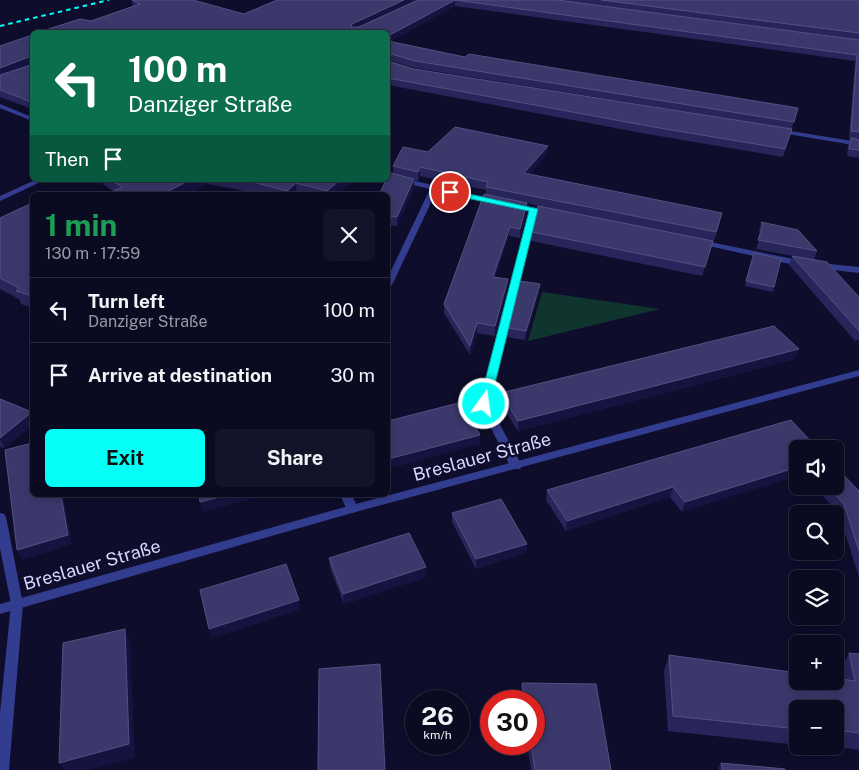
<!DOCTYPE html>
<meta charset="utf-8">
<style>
:root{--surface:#0a0a20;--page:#131329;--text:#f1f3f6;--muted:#999aa5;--line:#2a2b3e;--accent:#03fff5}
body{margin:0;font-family:"Public Sans",sans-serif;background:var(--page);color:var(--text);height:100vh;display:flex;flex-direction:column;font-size:19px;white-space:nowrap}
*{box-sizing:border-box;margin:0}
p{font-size:16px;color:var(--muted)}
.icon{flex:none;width:28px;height:28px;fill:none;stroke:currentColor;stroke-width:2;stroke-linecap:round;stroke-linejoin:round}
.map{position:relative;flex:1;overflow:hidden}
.side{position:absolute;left:30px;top:192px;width:360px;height:305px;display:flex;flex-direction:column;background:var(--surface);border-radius:8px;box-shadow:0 2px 12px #0003,0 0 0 1px var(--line)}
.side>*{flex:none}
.hud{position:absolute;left:30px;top:30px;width:360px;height:152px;border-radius:8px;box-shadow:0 2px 12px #0003,0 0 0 1px var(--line);background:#0b6e4f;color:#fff;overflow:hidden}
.controls{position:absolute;left:789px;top:440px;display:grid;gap:10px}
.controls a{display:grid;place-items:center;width:55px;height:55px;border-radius:8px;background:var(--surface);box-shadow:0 2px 12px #0003,0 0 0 1px var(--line);font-size:25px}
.speed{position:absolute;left:405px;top:690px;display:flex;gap:10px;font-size:25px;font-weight:700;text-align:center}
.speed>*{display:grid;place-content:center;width:65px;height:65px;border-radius:50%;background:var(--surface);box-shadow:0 2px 12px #0003,0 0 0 1px var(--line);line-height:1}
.speed small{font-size:12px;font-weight:400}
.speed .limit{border:8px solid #d22;background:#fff;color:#111}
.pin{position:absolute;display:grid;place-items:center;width:42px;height:42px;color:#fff;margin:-21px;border:2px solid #fff;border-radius:50%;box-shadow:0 1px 5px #0007}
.me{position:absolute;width:55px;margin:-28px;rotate:14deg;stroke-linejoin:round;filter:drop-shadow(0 0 4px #0008)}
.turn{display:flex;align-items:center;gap:18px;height:105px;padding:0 15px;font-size:22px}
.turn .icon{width:65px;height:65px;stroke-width:2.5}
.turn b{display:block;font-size:35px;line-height:42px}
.then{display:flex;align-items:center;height:48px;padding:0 15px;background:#0003;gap:10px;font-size:19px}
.round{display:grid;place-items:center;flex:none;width:52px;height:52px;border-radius:8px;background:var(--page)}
.summary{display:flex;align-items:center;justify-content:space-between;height:85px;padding:0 15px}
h1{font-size:30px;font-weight:700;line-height:38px;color:#1e9e55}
.primary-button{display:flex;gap:10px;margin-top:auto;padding:10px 15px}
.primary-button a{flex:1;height:58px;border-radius:8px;background:var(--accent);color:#111;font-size:20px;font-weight:700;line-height:58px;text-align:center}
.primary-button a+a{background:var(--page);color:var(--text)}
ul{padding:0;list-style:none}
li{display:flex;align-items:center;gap:15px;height:65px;padding:0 15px;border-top:1px solid var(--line)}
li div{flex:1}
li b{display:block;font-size:19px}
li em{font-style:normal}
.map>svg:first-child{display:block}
.green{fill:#10352f}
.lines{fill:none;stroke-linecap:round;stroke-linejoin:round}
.minor{fill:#333d8f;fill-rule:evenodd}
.tertiary{fill:#333d8f;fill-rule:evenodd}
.rail{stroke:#03fff5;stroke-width:2;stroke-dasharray:4.5 4;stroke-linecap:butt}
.wall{fill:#28255a;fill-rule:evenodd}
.shaded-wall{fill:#161340}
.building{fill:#3b386c;stroke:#535183}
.route{fill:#03fff5;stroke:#02a69f}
.labels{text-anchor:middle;stroke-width:5;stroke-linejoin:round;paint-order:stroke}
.street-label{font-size:18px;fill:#d7d8ff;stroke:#0e0d2b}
</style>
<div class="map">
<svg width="859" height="770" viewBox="0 0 859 770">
<rect width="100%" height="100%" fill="#0e0d2b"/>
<!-- green -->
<path class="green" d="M542 292 660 309 528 341Z"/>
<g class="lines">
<!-- minor -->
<path class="minor" d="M0 104 32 117V121L0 108Z
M778 129 859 142V146L776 132V130Z
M388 175 495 199 499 201 495 203 437 190 392 285 388 288V277L430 189 388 179Z
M35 180H45L0 201V196Z
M511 203 549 210 553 212 549 214 536 212 489 404 522 466 520 469H512L510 466 479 404 529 210 511 207Z
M697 240H700L803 261 807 264 803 267 700 244H697Z
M820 263 859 267V273L817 268 816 266Z
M340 495H352L358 509 356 512 352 513 348 512Z
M0 513 4 514 6 517 23 604 9 770H0V713L11 604 0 548Z"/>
<!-- tertiary -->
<path class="tertiary" d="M859 370V376L352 513 0 614V604L352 505Z"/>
<!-- rail -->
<path class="rail" d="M0 26 109 0"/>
</g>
<!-- wall -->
<path class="wall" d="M132 0 244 14 418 0H859V158L847 156 848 146 850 139 849 138 855 61 455 6 389 42 465 57 798 108 783 157 647 134 388 85V32L91 21 133 6ZM389 60 415 68 768 125 414 69 388 61Z
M32 35V109L0 97V46Z
M548 146 547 154 530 174 720 222 714 241 623 222 713 241 702 276 531 241 532 232 538 206 527 203V211L520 238 509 236 495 277 508 279 507 288 495 336 477 333 470 355 444 313V304L486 195V190L420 176 418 181 414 180V188L397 226 388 225V195L393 174V166L428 152Z
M102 180H354L337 195H260L236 189 207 184 186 195H105L113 191 104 185Z
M32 203V308L21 304 19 299 0 289V218Z
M761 222 817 251 814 260 859 297V340L855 341 789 265 792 256 814 260 756 249 761 233 759 231Z
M754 253 781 259 773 292 745 286Z
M539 293 525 340 507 337 508 328Z
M795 359 518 431 500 403 501 393Z
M0 399 32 412V425L4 448 0 447Z
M818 449 682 512 670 497 566 531 546 500 547 490Z
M814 486H835L859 491V577L839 514Z
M452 513 527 544 526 553 476 569 452 522Z
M329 558 426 567V577L344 604 330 568Z
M849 653 859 654V750L837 747 835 749 807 746H835V709H798V745L668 731 664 671 669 655 843 679 841 669Z
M522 683 611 770H531L527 744H534V701H521L520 696Z
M721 763 785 770H718Z"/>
<!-- shaded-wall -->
<path class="shaded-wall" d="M404 0H418L352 30 351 27 352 24Z
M455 0V6L388 43V36Z
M29 57 31 64 0 75V68Z
M548 146 547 154 524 182V173Z
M420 167V176L418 181V172Z
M414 179V188L397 226V217Z
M190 180H206L207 184 186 195H161Z
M340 180H354L337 195H327V191Z
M296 183 297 195H287V191Z
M527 203V211L520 238V229Z
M510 227 509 236 492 286 493 277Z
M508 279 507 288 495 336V326Z
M540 284 539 293 525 340 526 331Z
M477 323V333L470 355V346Z
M799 349 795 359 518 431V421Z
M32 412V425L4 448 0 440V438Z
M480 435V444L388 469V459Z
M798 467V476L682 512 685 502Z
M673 487 670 497 566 531 567 521Z
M61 495H63L72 544 22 560 17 550Z
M228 495H267L203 512 200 502Z
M527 544 526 553 476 569V559Z
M426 567V577L344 604 343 594Z
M299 600 300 610 212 638 209 629Z
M125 629 130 643 135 758 88 770H64L59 763Z"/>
<!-- building -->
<path class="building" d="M132 0H193L244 14 277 0H404L352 24 351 27H359L418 0H557L859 40V132L851 131 857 55 455 0 388 36V32H39L80 19 91 21 140 4Z
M601 0H859V33Z
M32 35V103L19 97 0 90V75L31 65 32 59 29 57 0 68V46Z
M388 41 465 57 469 54 798 108 794 122 415 61 388 53V54Z
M388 61 414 69 792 129 785 149 648 126 388 78Z
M455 127 548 146 524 173 722 213 716 232 486 187 488 182 420 167 418 172 393 166 403 147 428 152Z
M851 138 859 140V150L849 149Z
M390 173 414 179 397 217 388 216V195H379L386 180H388V178Z
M111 180H190L161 195H105L122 187Z
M245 180H340L327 191 296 183 287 191Z
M484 194 527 203 520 229 510 227 493 277 508 279 495 326 477 323 470 346 444 304Z
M32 203V248L29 250 32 251V296L16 291 19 288 0 278V218Z
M538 206 713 241 705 267 532 232Z
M761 222 798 230 817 251 758 240 763 224Z
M754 253 781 259 774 287 746 281Z
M792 256 827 262 859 297V331Z
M520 281 540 284 526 331 508 328Z
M774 326 799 349 518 421 501 393Z
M0 399 32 412 0 438Z
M462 402 480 435 388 459V421Z
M791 420 818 449H798V467L685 502 673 487 567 521 547 490Z
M32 443V495H61L68 535 17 550 5 450Z
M835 466 859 491V551L844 504 827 486H835Z
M199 495H228L200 502Z
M501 499 527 544 476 559 452 513Z
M409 533 426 567 343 594 329 558Z
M286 564 299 600 209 629 200 590Z
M125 629 129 744 59 763 63 643Z
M849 653 859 654V733L844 731 845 734 835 733V709H798V729L673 716 669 655 798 673V681H835V678L855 681Z
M380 664 385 770H318L319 669Z
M522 683 596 684 611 770H535L531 744H534V701H525Z
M721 763 785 769V770H723Z"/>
<!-- route -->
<path class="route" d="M450 190 538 209 490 404 484 408 479 404 529 211 447 194 446 192Z"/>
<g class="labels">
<!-- street labels -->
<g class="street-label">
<text transform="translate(482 457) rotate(-15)" y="6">Breslauer Straße</text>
<text transform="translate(92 565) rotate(-16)" y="6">Breslauer Straße</text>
</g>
</g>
</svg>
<div class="controls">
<a><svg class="icon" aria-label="sound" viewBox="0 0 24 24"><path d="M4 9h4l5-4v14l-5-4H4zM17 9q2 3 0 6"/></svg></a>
<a><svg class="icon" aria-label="search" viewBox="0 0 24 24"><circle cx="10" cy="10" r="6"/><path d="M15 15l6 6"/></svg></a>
<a><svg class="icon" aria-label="layers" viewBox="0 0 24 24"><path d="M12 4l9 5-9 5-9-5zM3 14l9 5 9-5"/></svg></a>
<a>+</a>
<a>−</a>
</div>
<div class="speed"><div>26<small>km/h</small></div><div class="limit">30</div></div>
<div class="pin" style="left:450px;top:192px;background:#d93025"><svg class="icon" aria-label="arrive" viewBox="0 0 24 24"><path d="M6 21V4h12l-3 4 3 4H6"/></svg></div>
<svg class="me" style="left:484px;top:404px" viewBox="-20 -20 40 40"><circle r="17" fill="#03fff5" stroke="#fff" stroke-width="3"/><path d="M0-11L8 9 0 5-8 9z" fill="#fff"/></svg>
<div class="hud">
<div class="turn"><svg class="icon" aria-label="left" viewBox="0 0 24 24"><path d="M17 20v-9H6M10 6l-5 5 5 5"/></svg><div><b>100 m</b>Danziger Straße</div></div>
<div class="then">Then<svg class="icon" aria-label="arrive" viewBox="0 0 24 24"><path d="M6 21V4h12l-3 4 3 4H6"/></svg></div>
</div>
<section class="side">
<div class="summary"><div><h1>1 min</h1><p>130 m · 17:59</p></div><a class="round"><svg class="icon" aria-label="close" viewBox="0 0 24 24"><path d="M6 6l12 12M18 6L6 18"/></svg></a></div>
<ul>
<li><svg class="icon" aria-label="left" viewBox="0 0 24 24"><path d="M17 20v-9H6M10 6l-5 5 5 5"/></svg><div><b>Turn left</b><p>Danziger Straße</p></div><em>100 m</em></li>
<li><svg class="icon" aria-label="arrive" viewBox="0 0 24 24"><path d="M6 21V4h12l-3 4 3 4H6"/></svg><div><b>Arrive at destination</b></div><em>30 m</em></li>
</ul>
<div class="primary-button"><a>Exit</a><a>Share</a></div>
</section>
</div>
